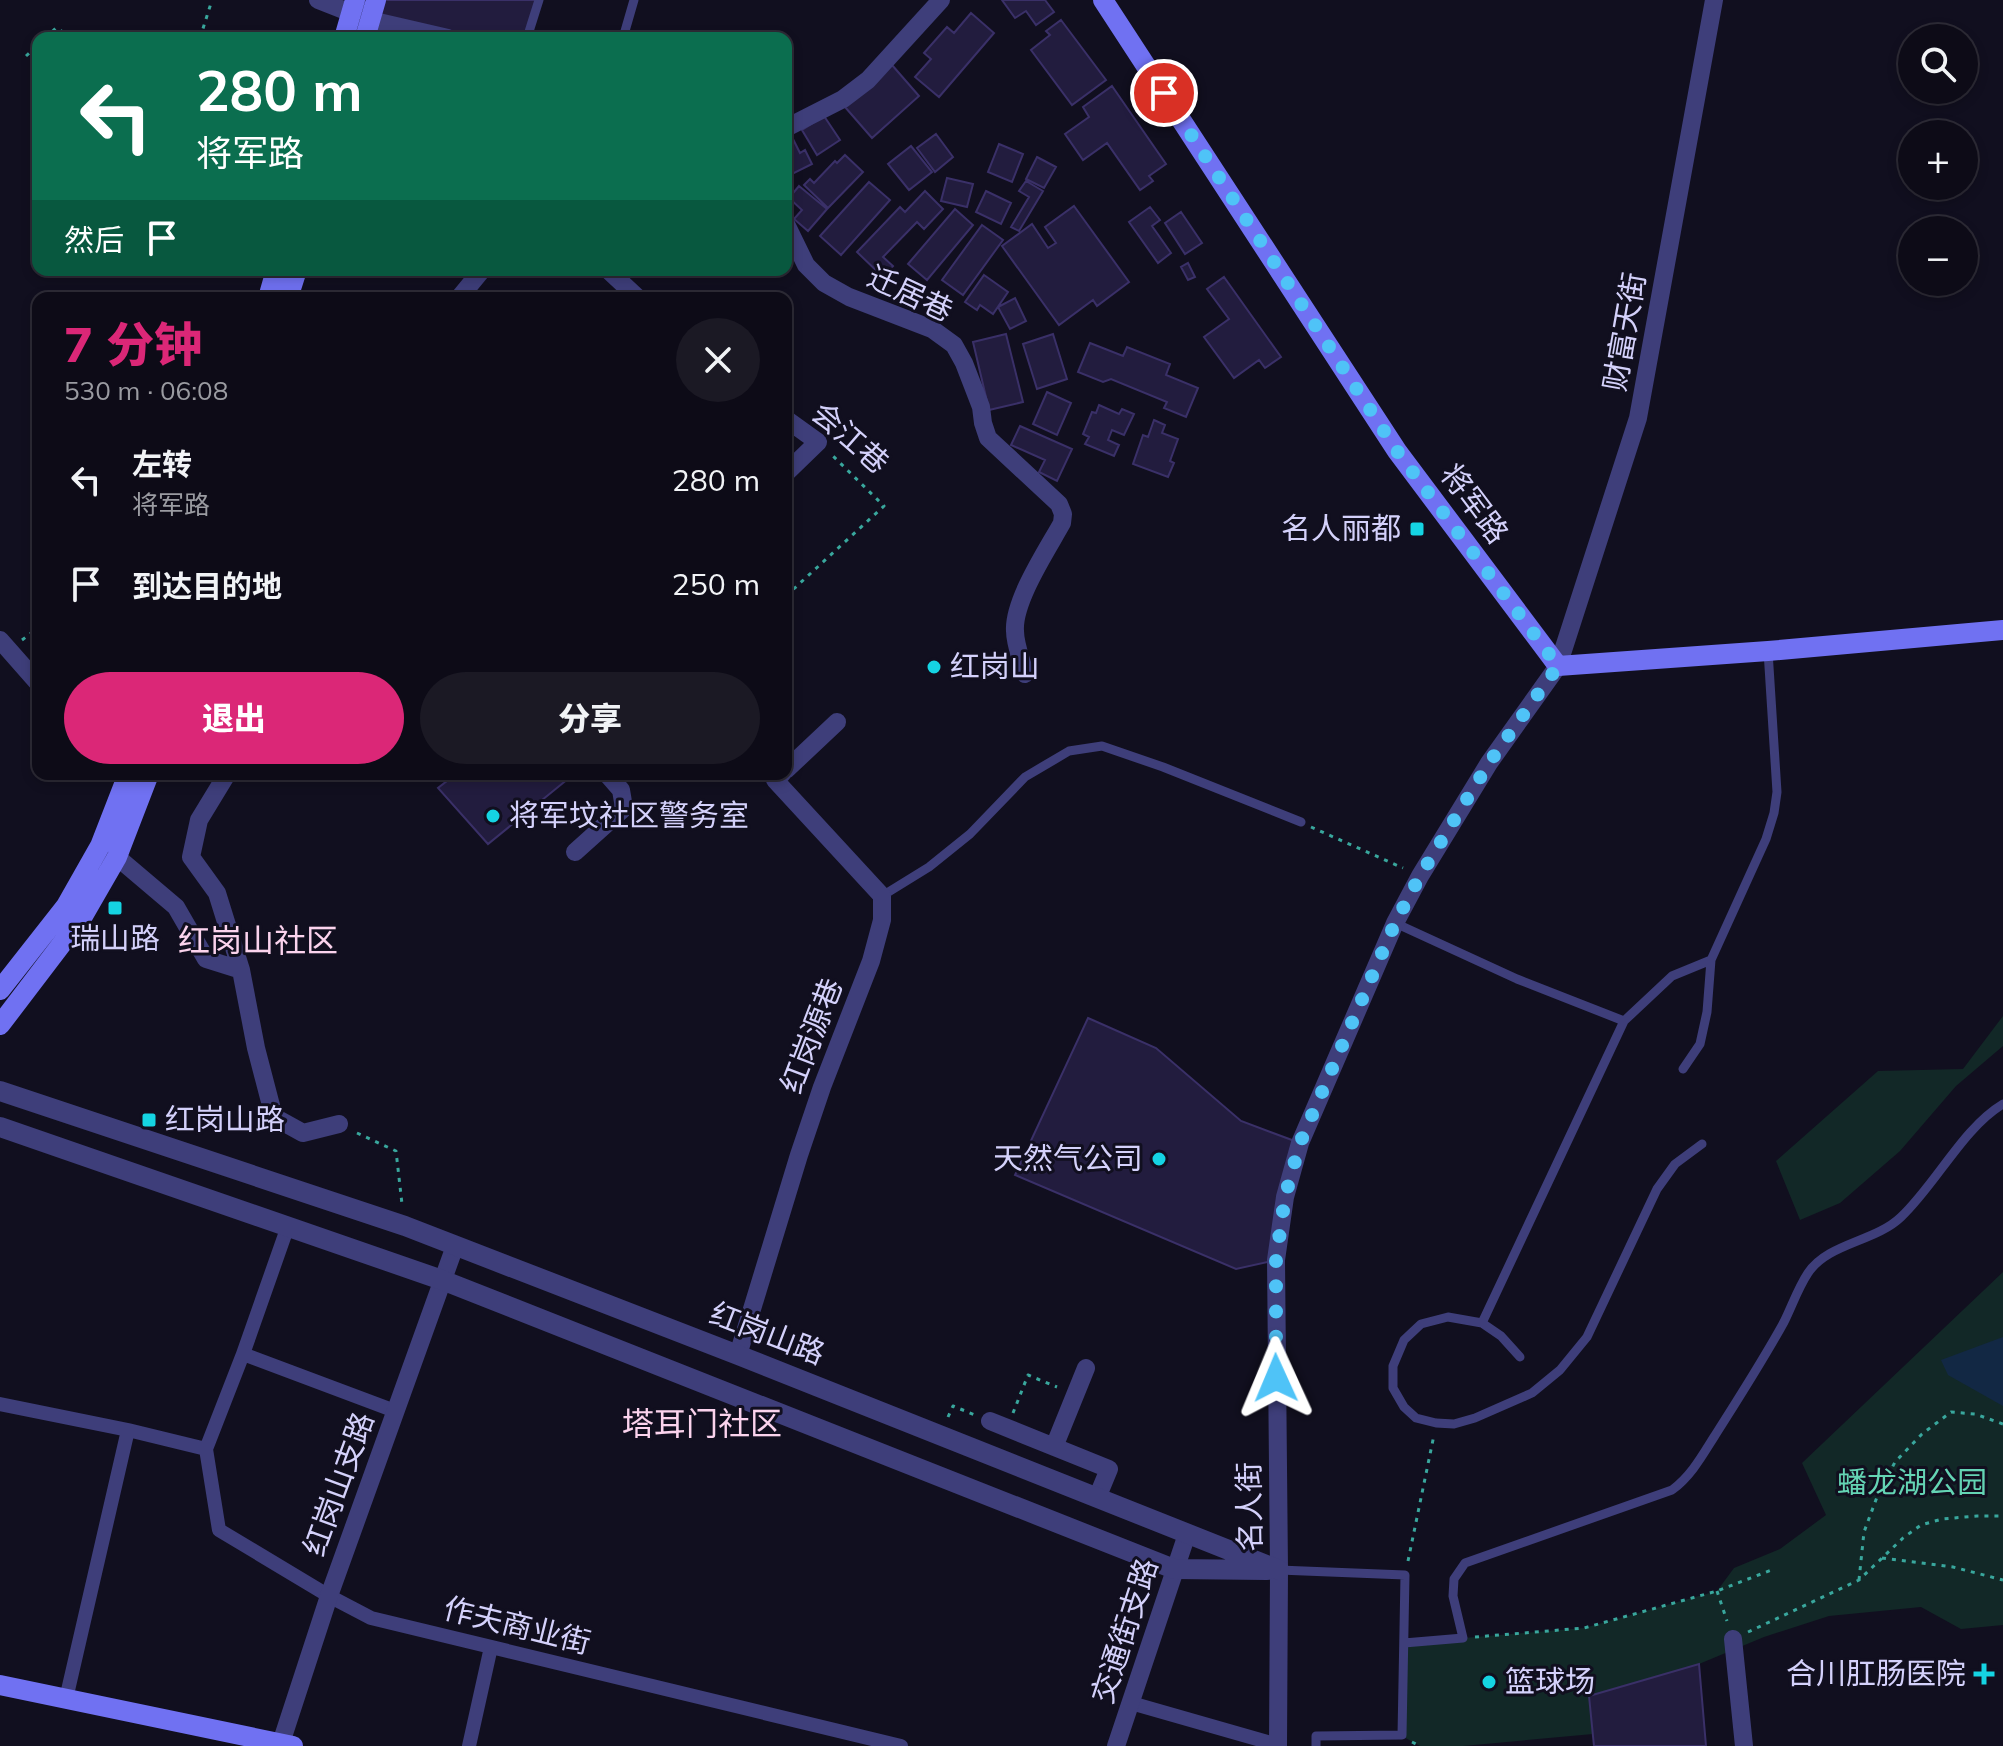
<!DOCTYPE html>
<html lang="zh">
<meta charset="utf-8">
<style>
:root{--surface:#0d0b17;--page:#1b1924;--text:#f1f3f6;--muted:#9a9ba1;--line:#2d2b36;--accent:#db2777}
body{margin:0;font-family:Mulish,"Noto Sans SC",sans-serif;background:var(--page);color:var(--text);height:100vh;display:flex;flex-direction:column;font-size:30px;white-space:nowrap}
*{box-sizing:border-box;margin:0}
p{font-size:26px;color:var(--muted)}
.icon{flex:none;width:44px;height:44px;fill:none;stroke:currentColor;stroke-width:2;stroke-linecap:round;stroke-linejoin:round}
.map{position:relative;flex:1;overflow:hidden}
.details{position:absolute;left:32px;top:292px;width:760px;height:488px;display:flex;flex-direction:column;background:var(--surface);border-radius:16px;box-shadow:0 4px 12px #0003,0 0 0 2px var(--line)}
.details>*{flex:none}
.banner{position:absolute;left:32px;top:32px;width:760px;height:244px;border-radius:16px;box-shadow:0 4px 12px #0003,0 0 0 2px var(--line);background:#0b6e4f;color:#fff;overflow:hidden}
.buttons{position:absolute;left:1898px;top:24px;display:grid;gap:16px}
.buttons a{display:grid;place-items:center;width:80px;height:80px;border-radius:50%;background:var(--surface);box-shadow:0 4px 12px #0003,0 0 0 2px var(--line);font-size:40px}
.pin{position:absolute;display:grid;place-items:center;width:68px;height:68px;color:#fff;margin:-34px;border:4px solid #fff;border-radius:50%;box-shadow:0 2px 8px #0007}
.me{position:absolute;width:88px;margin:-44px;rotate:359deg;stroke-linejoin:round;filter:drop-shadow(0 0 6px #0008)}
.turn{display:flex;align-items:center;gap:28px;height:168px;padding:0 32px;font-size:36px}
.turn .icon{width:104px;height:104px;stroke-width:2.5}
.turn b{display:block;font-size:56px;line-height:68px}
.then{display:flex;align-items:center;height:76px;padding:0 32px;background:#0003;gap:16px;font-size:30px}
.round{display:grid;place-items:center;flex:none;width:84px;height:84px;border-radius:42px;background:var(--page)}
.head{display:flex;align-items:center;justify-content:space-between;height:136px;padding:0 32px}
h1{font-size:48px;font-weight:800;line-height:60px;color:var(--accent)}
.button{display:flex;gap:16px;margin-top:auto;padding:16px 32px}
.button a{flex:1;height:92px;border-radius:48px;background:var(--accent);color:#fff;font-size:32px;font-weight:800;line-height:92px;text-align:center}
.button a+a{background:var(--page);color:var(--text)}
ul{padding:0;list-style:none}
li{display:flex;align-items:center;gap:24px;height:104px;padding:0 32px}
li div{flex:1}
li b{display:block;font-size:30px}
li em{font-style:normal}
.map>svg:first-child{display:block}
.green{fill:#122827}
.water{fill:#122844}
.building{fill:#221c3e;stroke:#3a3068;stroke-width:2}
.lines{fill:none;stroke-linecap:round;stroke-linejoin:round}
.path{stroke:#39a79d;stroke-width:3;stroke-dasharray:4 6;stroke-linecap:butt}
.service{stroke:#3e3e7a;stroke-width:9}
.pedestrian{stroke:#3e3e7a;stroke-width:14}
.minor{stroke:#3e3e7a;stroke-width:18}
.tertiary{stroke:#3e3e7a;stroke-width:20}
.secondary{stroke:#7071f2;stroke-width:20}
.route{stroke:#4fc3f7;stroke-width:14;stroke-dasharray:0 25.2}
.poi-dot{fill:#15d4e3;stroke:#110f1f;stroke-width:3}
.labels{text-anchor:middle;stroke-width:6;stroke-linejoin:round;paint-order:stroke}
.street-label{font-size:30px;fill:#d4d1fb;stroke:#110f1f}
.poi-label{font-size:30px;fill:#d4d1fb;stroke:#110f1f;text-anchor:start}
.park-label{font-size:30px;fill:#64d4b4;stroke:#110f1f}
.neighbourhood-label{font-size:32px;fill:#fbd3ed;stroke:#110f1f}
</style>
<div class="map">
<svg width="2003" height="1746" viewBox="0 0 2003 1746">
<rect width="100%" height="100%" fill="#110f1f"/>
<!-- green -->
<path class="green" d="M2003 1016V1046L1956 1086 1900 1151 1840 1203 1800 1220 1776 1161 1878 1071 1963 1069Z
M2003 1272V1625L1961 1629 1921 1607 1829 1616 1764 1637 1699 1664 1590 1696 1593 1734 1463 1746H1420L1402 1736 1404 1643 1584 1628 1717 1591 1734 1568 1780 1549 1826 1515 1802 1463Z"/>
<!-- water -->
<path class="water" d="M2003 1337V1406L1948 1375 1941 1360Z"/>
<!-- building -->
<path class="building" d="M376 0H539L527 38H448L370 20Z
M1002 0H1045L1054 12 1036 25 1026 11 1015 18Z
M971 13 994 33 939 97 915 77 931 59 924 53 947 27 954 33Z
M1061 20 1106 80 1072 105 1031 50 1050 35 1046 31Z
M892 65 919 96 872 138 845 107Z
M1112 86 1166 164 1149 176 1153 181 1140 190 1107 143 1083 160 1065 134 1089 117 1083 107Z
M824 116 840 140 817 155 802 130Z
M936 134 953 157 935 172 917 148Z
M793 139 800 153 805 150 812 164 786 177V142Z
M999 144 1023 154 1012 182 988 172Z
M911 146 932 172 909 190 888 164Z
M845 155 863 172 828 208 804 185 810 179 814 183 835 161 837 163Z
M1037 157 1056 167 1044 188 1026 179Z
M947 178 973 184 967 207 941 201Z
M1026 181 1043 191 1019 231 1011 227 1029 197 1019 191Z
M869 182 890 200 841 255 820 236Z
M799 186 827 209 808 231 794 219 802 210 789 198Z
M925 191 943 209 924 229 917 222 883 257 893 266 883 277 857 252 900 207 905 212Z
M986 191 1011 203 1001 224 976 212Z
M1074 206 1129 282 1097 306 1093 300 1059 325 1002 246 1032 224 1048 248 1056 243 1045 227Z
M1150 207 1160 220 1152 226 1171 253 1158 263 1129 222Z
M955 209 973 225 927 280 908 264Z
M1181 212 1202 243 1185 254 1165 223Z
M982 225 1003 240 963 295 942 280Z
M1188 263 1195 277 1188 280 1181 267Z
M984 275 1008 292 993 314 980 305 977 310 965 302Z
M1224 277 1281 357 1265 368 1259 360 1234 378 1204 337 1229 319 1207 289Z
M1015 298 1026 321 1010 329 998 307Z
M1006 334 1023 402 989 410 973 342Z
M1053 334 1067 379 1037 389 1023 344Z
M1090 343 1123 356 1127 347 1170 364 1166 375 1198 388 1186 417 1164 408 1167 402 1111 379 1103 382 1078 372Z
M1047 392 1071 403 1057 435 1033 424Z
M1099 405 1119 414 1122 409 1134 414 1124 435 1112 430 1108 440 1119 445 1114 456 1085 444 1089 437 1083 434 1092 412 1096 413Z
M1154 420 1165 425 1162 433 1178 439 1170 461 1174 463 1168 477 1133 464 1143 435 1148 437Z
M1020 426 1072 449 1057 481 1039 472 1045 460 1011 445Z
M456 774H574L488 844 438 788Z
M1088 1018 1156 1048 1241 1121 1300 1143 1276 1260 1236 1269 1015 1175Z
M1699 1664 1706 1746H1594L1589 1696Z"/>
<g class="lines">
<!-- path -->
<path class="path" d="M45 38 56 28 73 38
M200 38 212 0
M26 56 38 45
M786 596 884 506 831 454
M22 640 38 628
M1311 827 1403 868
M357 1133 396 1151 402 1204
M1013 1413 1028 1375 1057 1387
M948 1417 953 1406 975 1415
M1882 1558 1953 1567 2003 1580
M1408 1561 1434 1435
M1859 1580 1864 1532 1877 1497 1895 1462 1922 1434 1951 1412 1975 1414 2003 1424
M1717 1591 1727 1621
M1748 1632 1859 1580 1903 1538 1921 1525 1942 1519 1977 1516H2003
M1475 1637 1584 1628 1717 1591 1774 1569
M1412 1742 1420 1746"/>
<!-- service -->
<path class="service" d="M527 38 539 0
M623 38 634 0
M882 896 929 867 970 834 1025 777 1069 751 1102 746 1163 767 1301 822
M1395 923 1517 979 1624 1021
M1683 1069 1700 1044 1707 1012 1711 960
M1482 1323 1624 1021 1672 976 1711 960 1766 839 1774 813 1777 792 1768 651
M1520 1357 1501 1336 1482 1323 1448 1317 1421 1324 1404 1340 1393 1366V1388L1404 1407 1416 1418 1436 1423 1454 1424 1475 1418 1532 1393 1560 1370 1587 1337 1657 1189 1675 1164 1702 1144
M1279 1570 1405 1575 1402 1735 1316 1736V1746
M1404 1643 1463 1638 1453 1596 1454 1579 1465 1563 1672 1490C1691 1476 1702 1456 1714 1437 1738 1399 1762 1362 1784 1322 1792 1306 1798 1288 1808 1273 1828 1243 1875 1242 1901 1217 1936 1184 1963 1128 2003 1104"/>
<!-- pedestrian -->
<path class="pedestrian" d="M243 1354 288 1226
M0 1404 128 1430 206 1449 243 1354 395 1411
M206 1449 219 1530 329 1596 371 1618 901 1746
M66 1699 128 1430
M1131 1703 1278 1745
M469 1746 491 1647"/>
<!-- minor -->
<path class="minor" d="M318 0 351 13
M370 20 448 38
M786 128 843 99 868 80 941 0
M786 224 806 265 824 283 849 297 932 329 954 345 964 363 981 407 983 423 988 438 1059 504 1063 514 1062 523C1047 550 1013 601 1015 631 1015 645 1022 661 1025 674
M608 270 638 298
M459 298 482 270
M786 419 818 442 786 473
M0 640 38 683
M786 770 837 722
M227 774 199 820 191 857 217 893 241 970 256 1048 274 1117 303 1133 339 1124
M575 852 624 808 621 790 607 774
M117 857 176 907 206 959 241 970
M738 1355 799 1155 822 1087 871 961 882 920V896L775 780 782 774
M990 1421 1109 1469 1097 1498
M1054 1447 1086 1368
M1733 1639 1744 1746
M280 1746 329 1596 455 1246
M1116 1746 1187 1534
M1278 1746 1279 1570 1276 1260 1285 1197 1300 1143 1395 923 1420 876 1489 763 1558 666 1638 418 1714 0"/>
<!-- tertiary -->
<path class="tertiary" d="M0 1091 405 1226 738 1355 1279 1570
M0 1127 442 1280 1174 1569 1267 1570"/>
<!-- secondary -->
<path class="secondary" d="M1103 0 1397 451 1558 666 1768 651 2003 630
M344 38 355 0
M365 38 376 0
M268 298 276 270
M288 298 297 270
M0 990 66 906 100 846 128 774
M0 1025 83 916 117 857 149 774
M0 1685 293 1746"/>
</g>
<g class="lines">
<!-- route -->
<path class="route" d="M1164 93 1397 451 1558 666 1489 763 1420 876 1395 923 1300 1143 1285 1197 1276 1260V1378"/>
</g>
<!-- markers -->
<g class="poi-dot">
<rect x="1409" y="521" width="16" height="16" rx="4"/>
<circle cx="934" cy="667" r="8"/>
<circle cx="493" cy="816" r="8"/>
<rect x="107" y="900" width="16" height="16" rx="4"/>
<rect x="141" y="1112" width="16" height="16" rx="4"/>
<circle cx="1159" cy="1159" r="8"/>
<path d="M1980 1662h8v8h8v8h-8v8h-8v-8h-8v-8h8z"/>
<circle cx="1489" cy="1682" r="8"/>
</g>
<g class="labels">
<!-- street labels -->
<g class="street-label">
<text transform="translate(910 294) rotate(25)" y="10">迁居巷</text>
<text transform="translate(1625 332) rotate(-80)" y="10">财富天街</text>
<text transform="translate(850 438) rotate(41)" y="10">会江巷</text>
<text transform="translate(1474 504) rotate(53)" y="10">将军路</text>
<text transform="translate(812 1036) rotate(-69)" y="10">红岗源巷</text>
<text transform="translate(767 1334) rotate(21)" y="10">红岗山路</text>
<text transform="translate(339 1484) rotate(-70)" y="10">红岗山支路</text>
<text transform="translate(1250 1507) rotate(-91)" y="10">名人街</text>
<text transform="translate(517 1626) rotate(14)" y="10">作夫商业街</text>
<text transform="translate(1125 1631) rotate(-72)" y="10">交通街支路</text>
</g>
<!-- poi labels -->
<g class="poi-label">
<text x="1401" y="539" text-anchor="end">名人丽都</text>
<text x="950" y="677">红岗山</text>
<text x="509" y="826">将军坟社区警务室</text>
<text x="115" y="949" text-anchor="middle">瑞山路</text>
<text x="165" y="1130">红岗山路</text>
<text x="1143" y="1169" text-anchor="end">天然气公司</text>
<text x="1966" y="1684" text-anchor="end">合川肛肠医院</text>
<text x="1505" y="1692">篮球场</text>
</g>
<!-- park labels -->
<g class="park-label">
<text x="1912" y="1493">蟠龙湖公园</text>
</g>
<!-- neighbourhood labels -->
<g class="neighbourhood-label">
<text x="258" y="952">红岗山社区</text>
<text x="702" y="1435">塔耳门社区</text>
</g>
</g>
</svg>
<div class="buttons">
<a><svg class="icon" aria-label="search" viewBox="0 0 24 24"><circle cx="10" cy="10" r="6"/><path d="M15 15l6 6"/></svg></a>
<a>+</a>
<a>−</a>
</div>
<div class="pin" style="left:1164px;top:93px;background:#d93025"><svg class="icon" aria-label="arrive" viewBox="0 0 24 24"><path d="M6 21V4h12l-3 4 3 4H6"/></svg></div>
<svg class="me" style="left:1276px;top:1378px" viewBox="-20 -20 40 40"><path d="M0-17L14 15 0 8-14 15z" fill="#4fc3f7" stroke="#fff" stroke-width="4"/></svg>
<div class="banner">
<div class="turn"><svg class="icon" aria-label="left" viewBox="0 0 24 24"><path d="M17 20v-9H6M10 6l-5 5 5 5"/></svg><div><b>280 m</b>将军路</div></div>
<div class="then">然后<svg class="icon" aria-label="arrive" viewBox="0 0 24 24"><path d="M6 21V4h12l-3 4 3 4H6"/></svg></div>
</div>
<section class="details">
<div class="head"><div><h1>7 分钟</h1><p>530 m · 06:08</p></div><a class="round"><svg class="icon" aria-label="close" viewBox="0 0 24 24"><path d="M6 6l12 12M18 6L6 18"/></svg></a></div>
<ul>
<li><svg class="icon" aria-label="left" viewBox="0 0 24 24"><path d="M17 20v-9H6M10 6l-5 5 5 5"/></svg><div><b>左转</b><p>将军路</p></div><em>280 m</em></li>
<li><svg class="icon" aria-label="arrive" viewBox="0 0 24 24"><path d="M6 21V4h12l-3 4 3 4H6"/></svg><div><b>到达目的地</b></div><em>250 m</em></li>
</ul>
<div class="button"><a>退出</a><a>分享</a></div>
</section>
</div>
